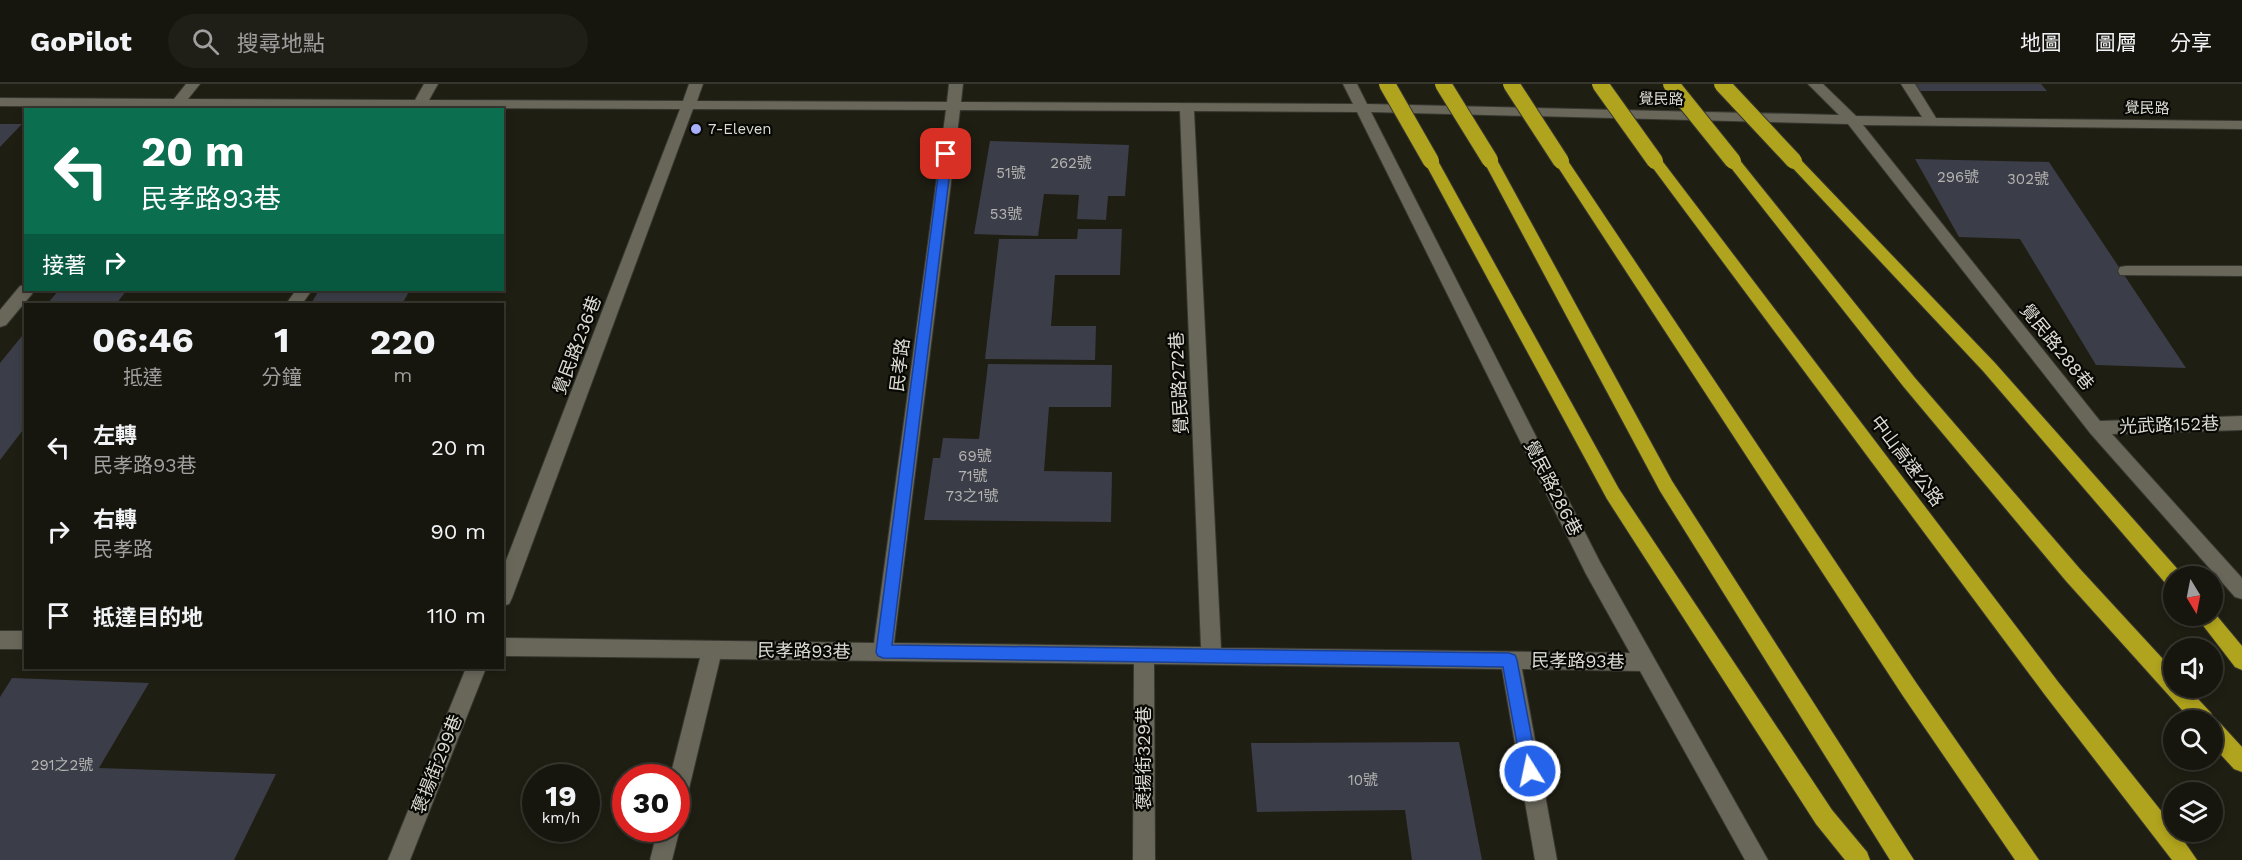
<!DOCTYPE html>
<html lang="zh-TW">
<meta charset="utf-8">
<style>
:root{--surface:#17160e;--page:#201f17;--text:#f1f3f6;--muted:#9e9f9e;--line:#36352e}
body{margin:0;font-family:"Work Sans","Noto Sans TC",sans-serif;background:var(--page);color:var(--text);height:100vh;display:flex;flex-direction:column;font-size:22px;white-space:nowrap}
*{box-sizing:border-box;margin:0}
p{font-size:20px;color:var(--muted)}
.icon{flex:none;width:33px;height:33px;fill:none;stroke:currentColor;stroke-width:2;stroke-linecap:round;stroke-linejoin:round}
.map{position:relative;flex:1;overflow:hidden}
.panel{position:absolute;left:24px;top:219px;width:480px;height:366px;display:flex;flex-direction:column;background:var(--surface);border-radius:0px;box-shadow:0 3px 9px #0003,0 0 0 2px var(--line)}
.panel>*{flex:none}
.top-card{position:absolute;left:24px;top:24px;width:480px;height:183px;border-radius:0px;box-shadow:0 3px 9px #0003,0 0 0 2px var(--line);background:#0b6e4f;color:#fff;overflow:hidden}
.needle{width:39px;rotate:170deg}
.fabs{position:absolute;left:2163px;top:482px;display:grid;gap:12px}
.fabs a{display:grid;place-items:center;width:60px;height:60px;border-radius:50%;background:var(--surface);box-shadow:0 3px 9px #0003,0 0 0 2px var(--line);font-size:30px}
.speed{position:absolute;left:522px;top:680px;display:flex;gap:12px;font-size:30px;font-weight:700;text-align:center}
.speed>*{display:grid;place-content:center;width:78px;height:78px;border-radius:50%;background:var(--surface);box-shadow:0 3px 9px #0003,0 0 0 2px var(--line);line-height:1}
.speed small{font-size:15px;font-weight:400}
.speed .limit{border:9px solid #d22;background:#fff;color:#111}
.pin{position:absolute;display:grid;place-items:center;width:51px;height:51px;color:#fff;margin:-26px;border-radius:12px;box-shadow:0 3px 9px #0006}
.me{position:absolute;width:66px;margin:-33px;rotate:350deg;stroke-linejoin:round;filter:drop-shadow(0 0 4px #0008)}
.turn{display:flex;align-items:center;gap:21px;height:126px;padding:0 18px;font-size:27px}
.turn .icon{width:78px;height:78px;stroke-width:2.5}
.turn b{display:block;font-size:42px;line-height:51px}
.then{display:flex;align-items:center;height:57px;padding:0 18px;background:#0003;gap:12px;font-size:22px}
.eta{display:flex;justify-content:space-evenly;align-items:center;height:102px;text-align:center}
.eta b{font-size:36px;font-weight:700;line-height:42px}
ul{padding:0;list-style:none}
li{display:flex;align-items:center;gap:18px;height:84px;padding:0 18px}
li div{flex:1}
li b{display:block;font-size:22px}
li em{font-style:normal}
header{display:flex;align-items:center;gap:36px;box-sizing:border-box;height:84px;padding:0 30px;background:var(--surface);border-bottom:2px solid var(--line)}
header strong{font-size:28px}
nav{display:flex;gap:33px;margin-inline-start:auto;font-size:21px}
.search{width:420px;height:54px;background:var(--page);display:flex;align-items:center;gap:15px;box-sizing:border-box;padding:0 21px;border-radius:33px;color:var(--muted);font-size:22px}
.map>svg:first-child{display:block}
.building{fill:#3b3d48}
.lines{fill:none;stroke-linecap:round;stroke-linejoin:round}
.minor-casing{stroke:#373730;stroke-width:2}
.highway-casing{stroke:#373730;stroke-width:2}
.minor{fill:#69675a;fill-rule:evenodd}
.highway{fill:#b0a31d;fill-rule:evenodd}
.highway-bridge-casing{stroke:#373730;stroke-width:18;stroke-linecap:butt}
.highway-bridge{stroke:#b0a31d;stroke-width:16}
.route{fill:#2563eb;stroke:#184099;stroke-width:1.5}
.poi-dot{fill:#a8b0fc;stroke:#080804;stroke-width:2}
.labels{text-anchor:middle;stroke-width:4.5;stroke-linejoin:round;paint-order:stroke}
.far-street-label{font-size:15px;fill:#dcdcd4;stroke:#080804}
.far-poi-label{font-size:15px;fill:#dcdcd4;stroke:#080804;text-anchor:start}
.number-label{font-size:15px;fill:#b4b4b1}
.street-label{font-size:18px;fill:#dcdcd4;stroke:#080804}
</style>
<header>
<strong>GoPilot</strong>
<div class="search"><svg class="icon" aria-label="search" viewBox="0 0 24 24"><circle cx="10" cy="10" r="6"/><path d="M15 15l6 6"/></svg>搜尋地點</div>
<nav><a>地圖</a><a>圖層</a><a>分享</a></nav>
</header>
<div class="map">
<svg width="2242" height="776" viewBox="0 0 2242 776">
<rect width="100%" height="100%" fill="#1f1e13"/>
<!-- building -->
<path class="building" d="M1906 0H2041L2047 7H1911Z
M0 40H22L0 63Z
M990 57 1129 61 1125 112H1108L1106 136 1077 135 1079 111 1044 110 1038 152 974 150Z
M1915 75 2049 78 2186 284 2096 281 2020 155 1959 153Z
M1078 145H1122L1120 191H1055L1051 242H1096L1095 276 985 275 999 155H1077Z
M59 206H127L116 220H47Z
M319 206H410L402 220H311Z
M26 247V342L0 376V279Z
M988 280 1112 281 1111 323H1049L1044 387 1112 388 1111 438 924 436 933 374H940L943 354 979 355Z
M12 594 149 599 99 684 276 690 234 776H0V613Z
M1459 658 1482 776H1412L1405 726 1257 728 1251 659Z"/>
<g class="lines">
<!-- minor casing -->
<g class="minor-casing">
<path id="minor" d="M186 0H200L188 15 415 16 424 0H438L429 16 683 17 689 0H703L697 17 947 18 949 0H963L961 18 1353 20 1343 0H1357L1367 20 1839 31 1808 0H1823L1856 32 1922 33 1901 0H1915L1936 34 2242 37V45L1863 41 2100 337 2242 332V346L2112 350 2242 494V515L2235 513 2090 349 1848 40 1371 28 1600 478 1768 776H1745L1640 587 1522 585 1557 776H1535L1502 585 1154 580 1155 776H1133L1134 580 720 575 687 713 684 720 676 723V693H670L700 574 502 572V554L874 559 946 26 693 25 512 514 509 520 502 522V487L680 25 181 23 179 26H167V23L0 22V14L174 15ZM960 26 1180 27 1201 563 894 559ZM1194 27 1357 28 1586 490 1630 569 1221 564Z
M2126 182H2242V192L2120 191 2118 187 2120 183Z
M26 201V206H34L32 210 6 241 0 243V226L20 202Z
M296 206H312L302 220H286Z
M0 547H26V565H0Z
M466 584H486L410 776H388Z
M676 736 680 744 672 776H650L658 744H676Z"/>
</g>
<!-- highway casing -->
<g class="highway-casing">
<path id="highway" d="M1490 71 1497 76 1672 397 1914 776H1890L1660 407 1483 76Z
M1431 72 1438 77 1619 405 1832 726 1867 768 1870 776H1845L1816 740 1607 415 1424 77Z
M1561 72 1566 74 1917 600 2039 776H2015L1903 612 1554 77Z
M1655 72 1660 74 2059 599 2174 743V747H2177L2197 776H2172L2045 611 1650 80 1648 77 1650 74Z
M1733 72 1738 74 1915 294 2080 485 2174 587V603H2187L2211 629 2214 636 2219 638 2242 663V688L2234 685 2212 661V636H2191L2066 497 1903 302 1728 80 1726 77 1728 74Z
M1794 72 1799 74 1995 279 2181 489 2182 492H2174V503L2167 501 1983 287 1789 80 1787 77 1789 74Z
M2212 526 2242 562V586L2235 583 2195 531H2212Z"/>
</g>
<!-- minor -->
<use href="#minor" class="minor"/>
<!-- highway -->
<use href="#highway" class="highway"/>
<!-- highway-bridge casing -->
<g class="highway-bridge-casing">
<path id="highway-bridge" d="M1387 0 1431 77
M1443 0 1490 76
M1511 0 1561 77
M1600 0 1655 77
M1671 0 1733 77
M1722 0 1794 77"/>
</g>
<!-- highway-bridge -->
<use href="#highway-bridge" class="highway-bridge"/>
</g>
<!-- route -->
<path class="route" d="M946 66 952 70 892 561 1509 569 1515 571 1517 576 1538 687 1536 693 1530 695 1524 693 1522 687 1503 583 883 574 878 572 876 568 941 70Z"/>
<!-- markers -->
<circle class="poi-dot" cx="696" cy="45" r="6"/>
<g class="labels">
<!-- far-street labels -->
<g class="far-street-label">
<text transform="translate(1661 15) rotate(1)" y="5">覺民路</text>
<text transform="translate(2147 24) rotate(1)" y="5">覺民路</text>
</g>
<!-- far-poi labels -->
<g class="far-poi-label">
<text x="708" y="50">7-Eleven</text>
</g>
<!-- number labels -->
<g class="number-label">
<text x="1071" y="84">262號</text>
<text x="1011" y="94">51號</text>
<text x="1958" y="98">296號</text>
<text x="2028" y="100">302號</text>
<text x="1006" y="135">53號</text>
<text x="975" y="377">69號</text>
<text x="973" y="397">71號</text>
<text x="972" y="417">73之1號</text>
<text x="62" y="686">291之2號</text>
<text x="1363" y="701">10號</text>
</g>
<!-- street labels -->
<g class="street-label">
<text transform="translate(577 261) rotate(-69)" y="6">覺民路236巷</text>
<text transform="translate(2057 263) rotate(51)" y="6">覺民路288巷</text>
<text transform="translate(900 281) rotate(-83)" y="6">民孝路</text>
<text transform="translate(1179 299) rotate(-93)" y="6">覺民路272巷</text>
<text transform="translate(2169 341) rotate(-2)" y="6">光武路152巷</text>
<text transform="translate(1907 377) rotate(53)" y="6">中山高速公路</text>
<text transform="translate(1553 404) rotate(63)" y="6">覺民路286巷</text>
<text transform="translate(804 567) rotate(1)" y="6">民孝路93巷</text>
<text transform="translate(1578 577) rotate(1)" y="6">民孝路93巷</text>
<text transform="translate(1144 674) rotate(-90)" y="6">褒揚街329巷</text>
<text transform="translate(437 680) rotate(-68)" y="6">褒揚街299巷</text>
</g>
</g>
</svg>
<div class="fabs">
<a><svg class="needle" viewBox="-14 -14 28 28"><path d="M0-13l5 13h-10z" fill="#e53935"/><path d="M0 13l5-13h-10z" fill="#9e9f9e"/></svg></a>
<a><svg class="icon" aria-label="sound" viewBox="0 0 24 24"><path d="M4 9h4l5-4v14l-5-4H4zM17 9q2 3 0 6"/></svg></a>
<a><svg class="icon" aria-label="search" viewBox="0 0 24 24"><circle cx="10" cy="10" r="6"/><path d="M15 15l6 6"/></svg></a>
<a><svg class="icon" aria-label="layers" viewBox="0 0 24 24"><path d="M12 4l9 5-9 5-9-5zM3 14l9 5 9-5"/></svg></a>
</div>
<div class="speed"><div>19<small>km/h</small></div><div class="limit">30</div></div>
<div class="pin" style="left:946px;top:70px;background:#d93025"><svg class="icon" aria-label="arrive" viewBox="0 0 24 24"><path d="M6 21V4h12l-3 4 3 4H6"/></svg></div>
<svg class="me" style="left:1530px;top:687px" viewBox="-20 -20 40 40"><circle r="17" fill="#2563eb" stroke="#fff" stroke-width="3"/><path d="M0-11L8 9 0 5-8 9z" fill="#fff"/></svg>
<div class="top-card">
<div class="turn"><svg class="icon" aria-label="left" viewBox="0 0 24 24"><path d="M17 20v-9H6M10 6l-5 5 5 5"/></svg><div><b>20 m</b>民孝路93巷</div></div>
<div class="then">接著<svg class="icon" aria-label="right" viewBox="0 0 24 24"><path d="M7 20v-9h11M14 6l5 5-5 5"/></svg></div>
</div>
<section class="panel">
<div class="eta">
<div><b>06:46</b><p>抵達</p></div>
<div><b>1</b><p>分鐘</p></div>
<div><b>220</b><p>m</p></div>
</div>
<ul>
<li><svg class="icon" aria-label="left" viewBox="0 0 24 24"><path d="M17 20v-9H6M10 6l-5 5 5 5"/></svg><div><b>左轉</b><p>民孝路93巷</p></div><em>20 m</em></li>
<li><svg class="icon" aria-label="right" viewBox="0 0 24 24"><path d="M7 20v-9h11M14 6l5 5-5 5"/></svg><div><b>右轉</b><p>民孝路</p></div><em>90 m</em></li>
<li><svg class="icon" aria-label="arrive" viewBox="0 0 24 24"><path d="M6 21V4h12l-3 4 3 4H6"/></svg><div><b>抵達目的地</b></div><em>110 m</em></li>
</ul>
</section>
</div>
